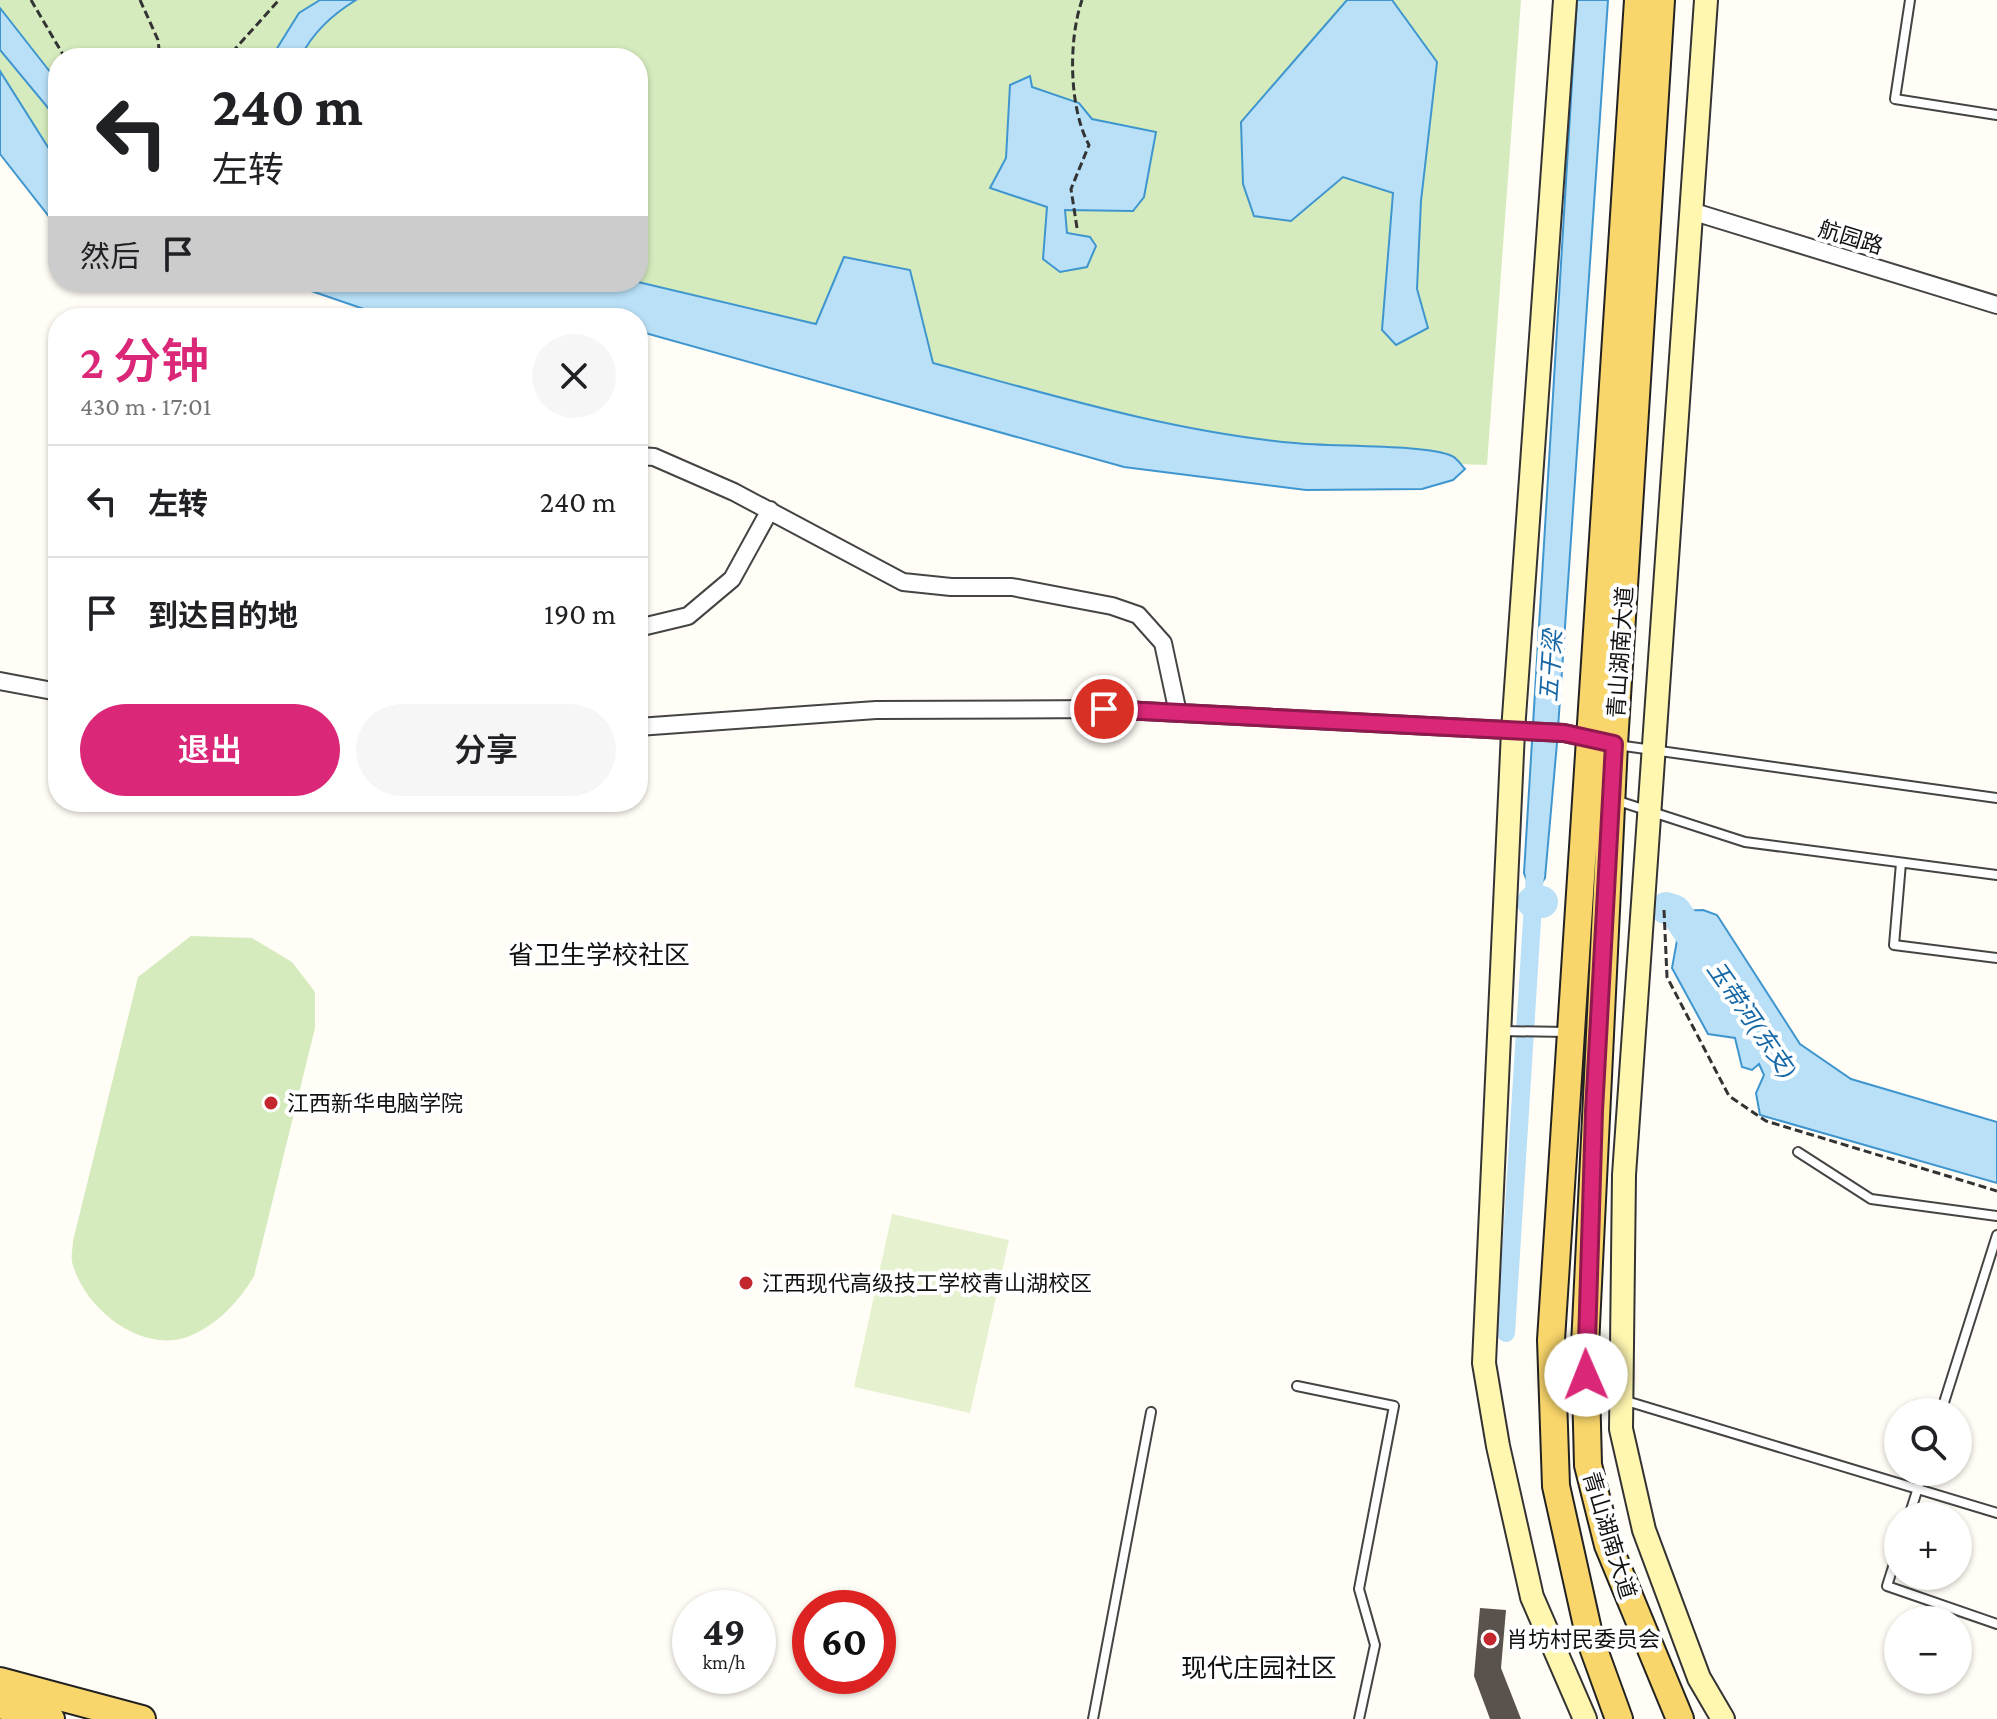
<!DOCTYPE html>
<html lang="zh">
<meta charset="utf-8">
<style>
:root{--surface:#fff;--page:#f6f6f6;--text:#202124;--muted:#757577;--line:#e0e0e0;--accent:#db2777}
body{margin:0;font-family:"Crimson Pro","Noto Sans SC",serif;background:var(--page);color:var(--text);height:100vh;display:flex;flex-direction:column;font-size:30px;white-space:nowrap}
*{box-sizing:border-box;margin:0}
p{font-size:26px;color:var(--muted)}
.icon{flex:none;width:44px;height:44px;fill:none;stroke:currentColor;stroke-width:2;stroke-linecap:round;stroke-linejoin:round}
.map{position:relative;flex:1;overflow:hidden}
.panel{position:absolute;left:48px;top:308px;width:600px;height:504px;display:flex;flex-direction:column;background:var(--surface);border-radius:32px;box-shadow:0 2px 6px #0004}
.panel>*{flex:none}
.banner{position:absolute;left:48px;top:48px;width:600px;height:244px;border-radius:32px;box-shadow:0 2px 6px #0004;background:#fff;color:var(--text);overflow:hidden}
.buttons{position:absolute;left:1884px;top:1398px;display:grid;gap:16px}
.buttons a{display:grid;place-items:center;width:88px;height:88px;border-radius:50%;background:var(--surface);box-shadow:0 2px 6px #0004;font-size:40px}
.speed{position:absolute;left:672px;top:1590px;display:flex;gap:16px;font-size:40px;font-weight:700;text-align:center}
.speed>*{display:grid;place-content:center;width:104px;height:104px;border-radius:50%;background:var(--surface);box-shadow:0 2px 6px #0004;line-height:1}
.speed small{font-size:20px;font-weight:400}
.speed .limit{border:12px solid #d22;background:#fff;color:#111}
.pin{position:absolute;display:grid;place-items:center;width:68px;height:68px;color:#fff;margin:-34px;border:4px solid #fff;border-radius:50%;box-shadow:0 2px 8px #0007}
.me{position:absolute;width:88px;margin:-44px;rotate:359deg;stroke-linejoin:round;filter:drop-shadow(0 0 6px #0008)}
.turn{display:flex;align-items:center;gap:28px;height:168px;padding:0 32px;font-size:36px}
.turn .icon{width:104px;height:104px;stroke-width:2.5}
.turn b{display:block;font-size:56px;line-height:68px}
.then{display:flex;align-items:center;height:76px;padding:0 32px;background:#0003;gap:16px;font-size:30px}
.round{display:grid;place-items:center;flex:none;width:84px;height:84px;border-radius:42px;background:var(--page)}
.head{display:flex;align-items:center;justify-content:space-between;height:136px;padding:0 32px}
h1{font-size:48px;font-weight:600;line-height:60px;color:var(--accent)}
.primary-button{display:flex;gap:16px;margin-top:auto;padding:16px 32px}
.primary-button a{flex:1;height:92px;border-radius:48px;background:var(--accent);color:#fff;font-size:32px;font-weight:600;line-height:92px;text-align:center}
.primary-button a+a{background:var(--page);color:var(--text)}
ul{padding:0;list-style:none}
li{display:flex;align-items:center;gap:24px;height:112px;padding:0 32px;border-top:2px solid var(--line)}
li div{flex:1}
li b{display:block;font-size:30px}
li em{font-style:normal}
.map>svg:first-child{display:block}
.green{fill:#d5ebbd}
.pitch{fill:#e6f2cf}
.water{fill:#b9e0f7;stroke:#3f96cf;stroke-width:2}
.lines{fill:none;stroke-linecap:round;stroke-linejoin:round}
.canal{stroke:#b9e0f7;stroke-width:18}
.river{stroke:#b9e0f7;stroke-width:32}
.building{fill:#5a524d}
.service-casing{stroke:#444;stroke-width:12}
.minor-casing{stroke:#444;stroke-width:20}
.secondary-casing{stroke:#333;stroke-width:26}
.primary-casing{stroke:#222;stroke-width:30}
.path{stroke:#333;stroke-width:3;stroke-dasharray:8 4;stroke-linecap:butt}
.service{stroke:#fff;stroke-width:8}
.minor{stroke:#fff;stroke-width:16}
.secondary{stroke:#fff6b0;stroke-width:22}
.primary{stroke:#f9d66b;stroke-width:26}
.route-casing{stroke:#8e194d;stroke-width:20}
.route{stroke:#db2777;stroke-width:14}
.poi-dot{fill:#c4262e;stroke:#fff;stroke-width:3}
.labels{text-anchor:middle;stroke-width:8;stroke-linejoin:round;paint-order:stroke}
.street-label{font-size:22px;fill:#111;stroke:#fff}
.poi-label{font-size:22px;fill:#111;stroke:#fff;text-anchor:start}
.water-label{font-size:24px;font-style:italic;fill:#1768a6;stroke:#fff}
.quarter-label{font-size:26px;fill:#111;stroke:#fff}
</style>
<div class="map">
<svg width="1997" height="1719" viewBox="0 0 1997 1719">
<rect width="100%" height="100%" fill="#fffdf5"/>
<!-- green -->
<path class="green" d="M0 0H1521L1487 465 1148 454 638 282V58H58V193L0 109Z
M191 936 252 938 292 962 315 992V1028L254 1276C239 1303 207 1336 174 1340 131 1345 84 1305 73 1265 70 1258 73 1248 73 1241L138 977Z"/>
<!-- pitch -->
<path class="pitch" d="M892 1214 1009 1240 970 1413 854 1387Z"/>
<!-- water -->
<path class="water" d="M320 0H356C332 15 313 32 300 58H271L299 13Z
M1347 0H1392L1437 62 1421 201 1417 289 1428 328 1396 345 1382 330 1393 193 1343 177 1291 221 1254 216 1243 184 1241 122Z
M1577 0H1608L1557 743 1545 878 1533 896 1524 873Z
M0 8 58 82V120L0 50Z
M0 71 58 163V228L0 154Z
M1030 76 1032 87 1079 103 1092 119 1156 132 1144 197 1133 211 1065 210 1067 233 1090 237 1096 246 1087 267 1060 272 1043 259 1047 207 990 188 1006 158 1010 85Z
M844 257 910 270 933 363C1052 395 1172 432 1295 443 1328 447 1428 444 1452 456 1457 458 1461 465 1465 469L1453 480 1422 489 1306 490 1124 467 638 331V318H390L285 282H638L816 324Z
M1703 910 1717 915 1800 1044 1851 1079 1997 1122V1183L1760 1115 1756 1093 1764 1075 1759 1064 1752 1070 1742 1067 1735 1038 1708 1034 1672 968 1678 935 1675 911Z"/>
<g class="lines">
<!-- canal -->
<path class="canal" d="M1506 1333 1535 873"/>
<!-- river -->
<path class="river" d="M1533 902H1542
M1666 908 1675 911 1700 947"/>
</g>
<!-- building -->
<path class="building" d="M1480 1608 1506 1610 1501 1668 1521 1719H1490L1474 1676Z"/>
<g class="lines">
<!-- service casing -->
<g class="service-casing">
<path id="service" d="M1910 0 1895 99 1997 115
M1617 745 1997 798
M1615 800 1745 842 1997 875
M1901 863 1894 945 1997 958
M1501 1031 1567 1032
M1798 1152 1871 1199 1997 1216
M1297 1386 1394 1406 1359 1589 1375 1645 1359 1719
M1623 1400 1997 1513
M1941 1412 1997 1235
M1909 1516 1923 1472
M1898 1551 1887 1586 1997 1624
M1093 1719 1151 1412"/>
</g>
<!-- minor casing -->
<g class="minor-casing">
<path id="minor" d="M1691 211 1997 305
M638 456 654 457 734 492 903 582 951 587H1012L1112 606 1138 615 1163 643 1178 713
M638 628 688 616 732 579 770 510
M0 681 58 692
M638 727 876 710 1104 709 1564 733 1597 740"/>
</g>
<!-- secondary casing -->
<g class="secondary-casing">
<path id="secondary" d="M1565 0 1513 731 1484 1363 1498 1446 1532 1597 1585 1719
M1706 0 1624 1175 1621 1429 1644 1530 1699 1678 1723 1719"/>
</g>
<!-- primary casing -->
<g class="primary-casing">
<path id="primary" d="M1661 0 1614 744 1585 1346 1588 1465 1608 1545 1680 1719
M0 1681 142 1719
M0 1705 51 1719
M1619 1719 1590 1639 1556 1486 1551 1340 1638 0"/>
</g>
<!-- path -->
<path class="path" d="M31 0 65 58
M140 0 158 40 160 58
M221 58 235 49 279 0
M1077 228 1071 189 1089 145C1069 108 1068 41 1082 0
M1664 910 1667 977 1729 1096 1766 1121 1997 1191"/>
<!-- service -->
<use href="#service" class="service"/>
<!-- minor -->
<use href="#minor" class="minor"/>
<!-- secondary -->
<use href="#secondary" class="secondary"/>
<!-- primary -->
<use href="#primary" class="primary"/>
</g>
<g class="lines">
<!-- route casing -->
<g class="route-casing">
<path id="route" d="M1104 709 1564 733 1614 744 1594 1111 1586 1375"/>
</g>
<!-- route -->
<use href="#route" class="route"/>
</g>
<!-- markers -->
<g class="poi-dot">
<circle cx="271" cy="1103" r="8"/>
<circle cx="746" cy="1283" r="8"/>
<circle cx="1490" cy="1639" r="8"/>
</g>
<g class="labels">
<!-- street labels -->
<g class="street-label">
<text transform="translate(1851 237) rotate(17)" y="8">航园路</text>
<text transform="translate(1620 652) rotate(-86)" y="8">青山湖南大道</text>
<text transform="translate(1610 1535) rotate(73)" y="8">青山湖南大道</text>
</g>
<!-- poi labels -->
<g class="poi-label">
<text x="287" y="1111">江西新华电脑学院</text>
<text x="762" y="1291">江西现代高级技工学校青山湖校区</text>
<text x="1506" y="1647">肖坊村民委员会</text>
</g>
<!-- water labels -->
<g class="water-label">
<text transform="translate(1551 666) rotate(-86)" y="8">五干梁</text>
<text transform="translate(1752 1020) rotate(55)" y="8">玉带河(东支)</text>
</g>
<!-- quarter labels -->
<g class="quarter-label">
<text x="599" y="964">省卫生学校社区</text>
<text x="1259" y="1677">现代庄园社区</text>
</g>
</g>
</svg>
<div class="buttons">
<a><svg class="icon" aria-label="search" viewBox="0 0 24 24"><circle cx="10" cy="10" r="6"/><path d="M15 15l6 6"/></svg></a>
<a>+</a>
<a>−</a>
</div>
<div class="speed"><div>49<small>km/h</small></div><div class="limit">60</div></div>
<div class="pin" style="left:1104px;top:709px;background:#d93025"><svg class="icon" aria-label="arrive" viewBox="0 0 24 24"><path d="M6 21V4h12l-3 4 3 4H6"/></svg></div>
<svg class="me" style="left:1586px;top:1375px" viewBox="-20 -20 40 40"><circle r="19" fill="#fff"/><path d="M0-13L10 11 0 6-10 11z" fill="#db2777"/></svg>
<div class="banner">
<div class="turn"><svg class="icon" aria-label="left" viewBox="0 0 24 24"><path d="M17 20v-9H6M10 6l-5 5 5 5"/></svg><div><b>240 m</b>左转</div></div>
<div class="then">然后<svg class="icon" aria-label="arrive" viewBox="0 0 24 24"><path d="M6 21V4h12l-3 4 3 4H6"/></svg></div>
</div>
<section class="panel">
<div class="head"><div><h1>2 分钟</h1><p>430 m · 17:01</p></div><a class="round"><svg class="icon" aria-label="close" viewBox="0 0 24 24"><path d="M6 6l12 12M18 6L6 18"/></svg></a></div>
<ul>
<li><svg class="icon" aria-label="left" viewBox="0 0 24 24"><path d="M17 20v-9H6M10 6l-5 5 5 5"/></svg><div><b>左转</b></div><em>240 m</em></li>
<li><svg class="icon" aria-label="arrive" viewBox="0 0 24 24"><path d="M6 21V4h12l-3 4 3 4H6"/></svg><div><b>到达目的地</b></div><em>190 m</em></li>
</ul>
<div class="primary-button"><a>退出</a><a>分享</a></div>
</section>
</div>
